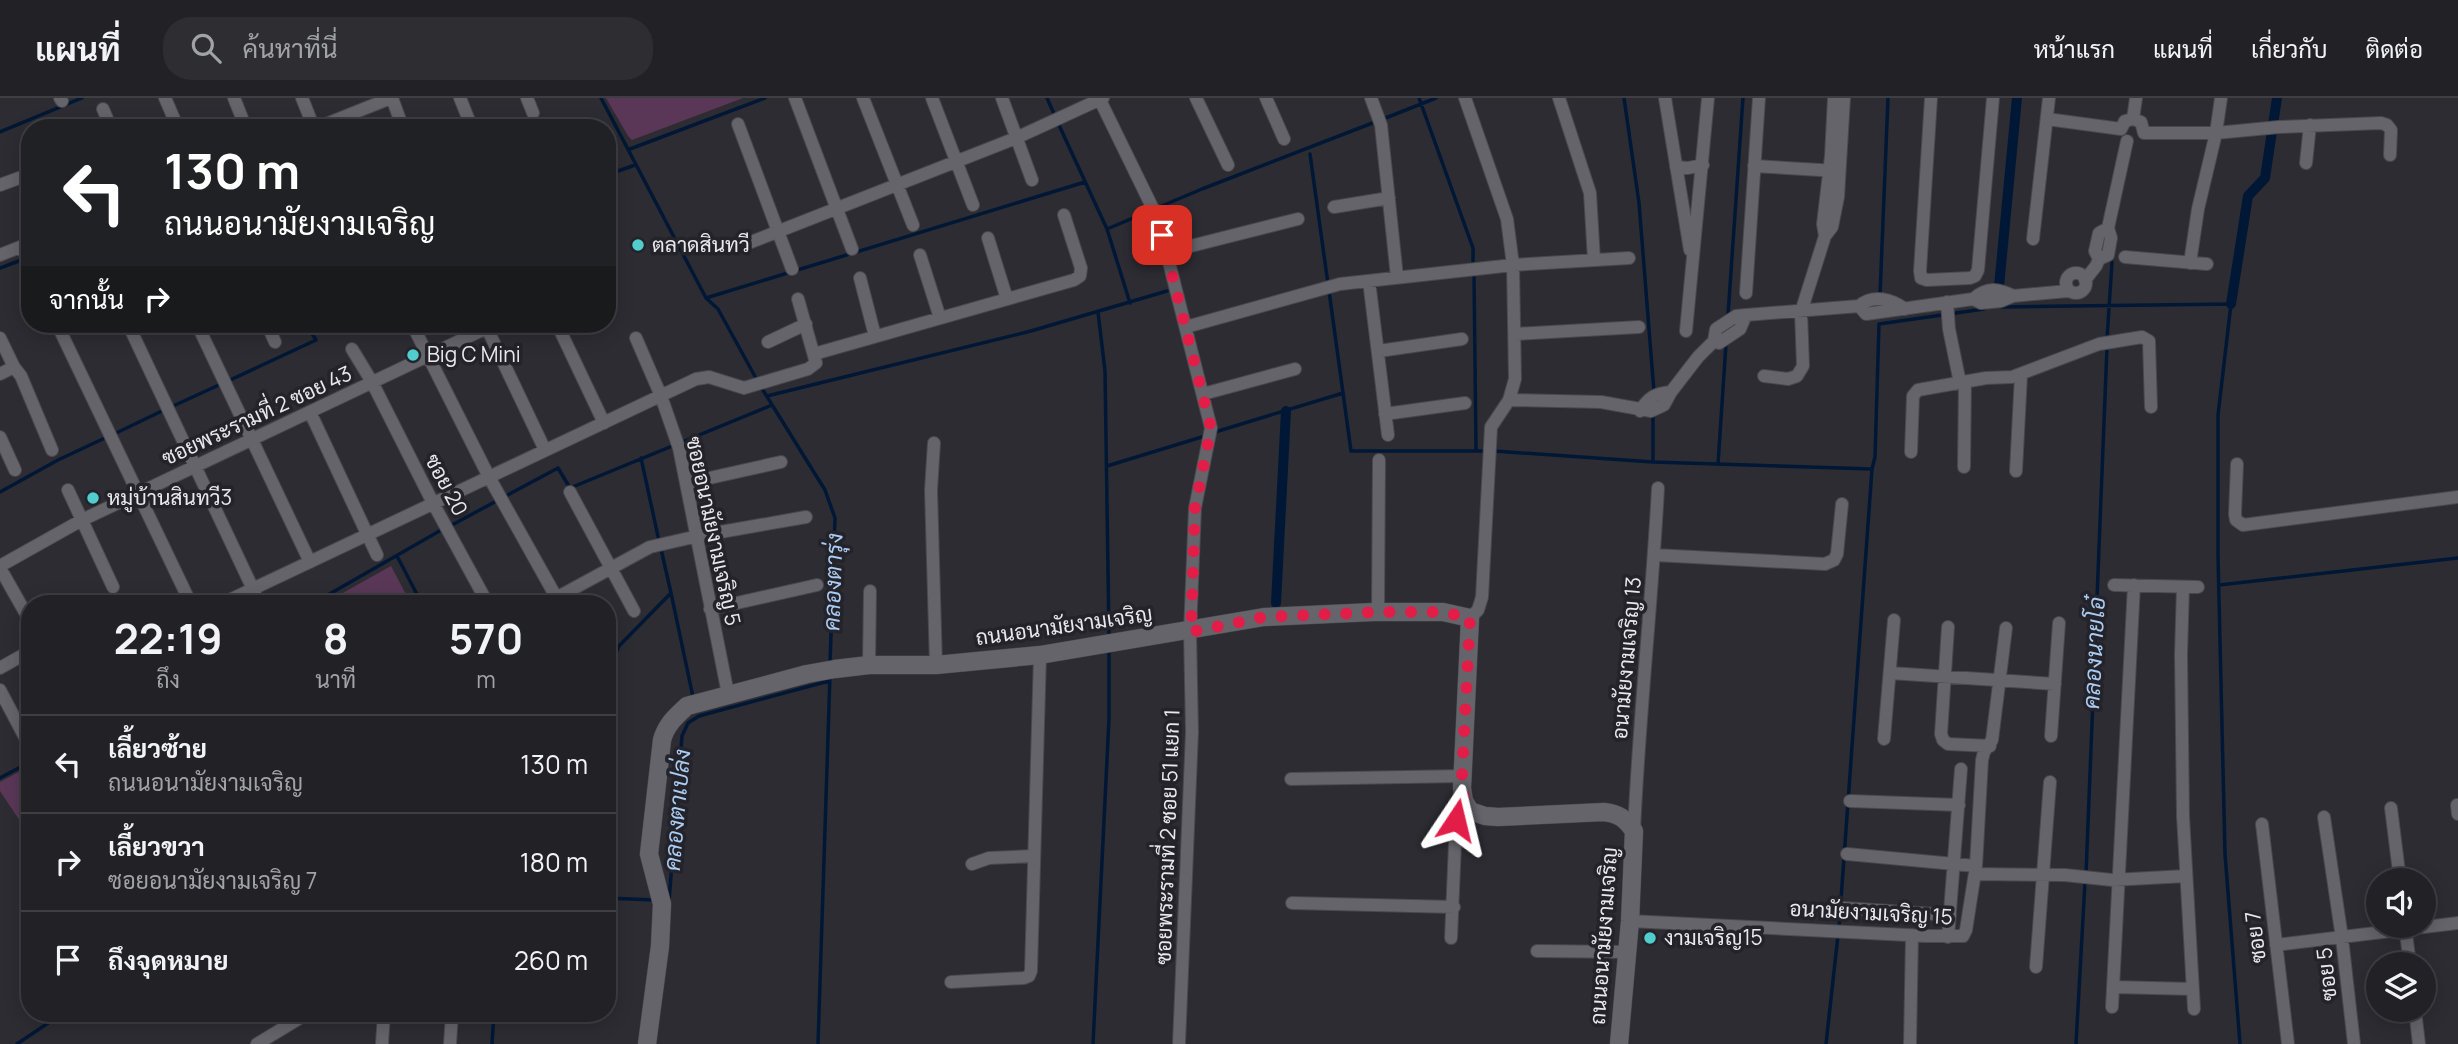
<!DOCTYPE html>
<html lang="th">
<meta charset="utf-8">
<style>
:root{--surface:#222126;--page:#2e2e32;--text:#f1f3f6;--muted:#a2a3a7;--line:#3f3e43}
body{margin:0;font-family:Manrope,Sarabun,sans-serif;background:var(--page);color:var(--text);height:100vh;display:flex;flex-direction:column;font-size:26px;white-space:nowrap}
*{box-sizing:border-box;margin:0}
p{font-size:23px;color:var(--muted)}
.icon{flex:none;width:38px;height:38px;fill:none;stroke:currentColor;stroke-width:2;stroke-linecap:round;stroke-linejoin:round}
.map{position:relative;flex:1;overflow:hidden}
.panel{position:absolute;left:21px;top:497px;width:595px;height:427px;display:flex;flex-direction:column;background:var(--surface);border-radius:28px;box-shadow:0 4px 18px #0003,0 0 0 2px var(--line)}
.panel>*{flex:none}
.top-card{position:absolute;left:21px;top:21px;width:595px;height:214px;border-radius:28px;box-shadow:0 4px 18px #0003,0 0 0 2px var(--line);background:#202124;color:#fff;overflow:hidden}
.controls{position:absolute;left:2366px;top:770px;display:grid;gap:14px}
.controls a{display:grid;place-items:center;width:70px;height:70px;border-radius:50%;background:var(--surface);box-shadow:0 4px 18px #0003,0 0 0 2px var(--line);font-size:35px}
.pin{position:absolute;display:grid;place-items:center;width:60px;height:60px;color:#fff;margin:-30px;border-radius:14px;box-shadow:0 4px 10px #0006}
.me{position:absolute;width:77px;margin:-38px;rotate:10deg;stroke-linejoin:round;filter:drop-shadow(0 0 5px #0008)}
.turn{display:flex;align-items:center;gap:24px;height:147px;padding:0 28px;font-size:32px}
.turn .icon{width:91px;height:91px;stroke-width:2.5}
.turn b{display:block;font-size:49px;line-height:60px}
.then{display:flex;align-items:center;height:66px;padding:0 28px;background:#0003;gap:14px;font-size:26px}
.eta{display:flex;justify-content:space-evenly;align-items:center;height:119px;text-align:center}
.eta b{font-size:42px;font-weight:700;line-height:49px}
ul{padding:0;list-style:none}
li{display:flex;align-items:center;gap:21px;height:98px;padding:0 28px;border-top:2px solid var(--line)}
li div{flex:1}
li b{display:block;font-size:26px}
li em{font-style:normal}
header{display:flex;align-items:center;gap:42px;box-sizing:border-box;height:98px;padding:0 35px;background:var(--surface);border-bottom:2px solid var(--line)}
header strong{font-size:33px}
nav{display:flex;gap:38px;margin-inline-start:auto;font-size:24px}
.search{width:490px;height:63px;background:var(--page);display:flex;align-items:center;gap:18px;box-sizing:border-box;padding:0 24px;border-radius:28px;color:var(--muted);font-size:26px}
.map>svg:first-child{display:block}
.green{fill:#5a3757}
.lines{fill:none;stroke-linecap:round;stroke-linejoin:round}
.stream{stroke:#001835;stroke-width:3.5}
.canal{stroke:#001835;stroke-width:10}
.street-casing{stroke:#49484d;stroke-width:14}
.secondary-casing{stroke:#49484d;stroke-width:19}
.street{stroke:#65646b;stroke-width:12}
.secondary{stroke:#65646b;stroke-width:18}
.route{stroke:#e11d48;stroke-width:12;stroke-dasharray:0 21.6}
.poi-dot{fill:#52cdcd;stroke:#242329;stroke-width:2.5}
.labels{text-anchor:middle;stroke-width:7;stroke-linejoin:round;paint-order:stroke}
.poi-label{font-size:21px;fill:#e9e9ed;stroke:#242329;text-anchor:start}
.street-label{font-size:21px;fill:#e9e9ed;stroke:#242329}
.water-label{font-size:23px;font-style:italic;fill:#aacbf3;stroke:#242329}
</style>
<header>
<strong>แผนที่</strong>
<div class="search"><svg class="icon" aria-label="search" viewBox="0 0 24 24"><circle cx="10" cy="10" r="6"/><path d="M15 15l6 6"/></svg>ค้นหาที่นี่</div>
<nav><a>หน้าแรก</a><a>แผนที่</a><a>เกี่ยวกับ</a><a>ติดต่อ</a></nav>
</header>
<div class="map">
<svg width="2458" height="946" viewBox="0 0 2458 946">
<rect width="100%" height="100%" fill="#2d2c33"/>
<!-- green -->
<path class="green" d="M606 0H743L632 42 628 38Z
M391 468 411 506H323Z
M30 668V738L0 693V684Z"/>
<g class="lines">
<!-- stream -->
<path class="stream" d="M601 0 706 200 718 211 757 282
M1047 0 1055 18
M1419 0 1473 150V168
M1624 0 1639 105 1654 294
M1383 21 1436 0
M1058 25 1107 131 1130 205
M0 34 82 0
M630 51 765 0
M1310 56 1328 186
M607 77 635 67
M1107 131 1202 91 1375 24
M0 170 24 161
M1474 176 1476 352
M1329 193 1351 353H1486
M1880 197 1888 0
M706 200 1085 84
M2002 209 2231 206 2218 317V458L2225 756 2240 946
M1098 214 1105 273 1109 538
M1728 217 1743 0
M2107 241 2112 164
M228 283 316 242 306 226
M761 289 825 392 835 420 830 565
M767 298 1031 233 1167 193
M171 309 221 286
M1212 335 1343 295
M114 336 164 312
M1494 353 1653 364 1872 371 1875 359 1879 226 1984 211
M641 360 659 443
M1653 364V315
M1718 366 1726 246
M1107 368 1205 338
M0 394 58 362 107 339
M450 428 558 370 570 390 772 307
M397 458 422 506
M2219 487 2458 460
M671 495 693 599
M312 506 443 431
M607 570 610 569 619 548 671 495 661 451
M0 680 30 664
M2086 776 2107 249
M607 800 654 802
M669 803 682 638 688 625 699 618 829 583
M1839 829 1872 371
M17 946 63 915
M492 946 494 915
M818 946 830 577
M1093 946 1109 621V549
M1826 946 1838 837
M2076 946 2085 784"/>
<!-- canal -->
<path class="canal" d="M1998 199 2017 0
M2231 206 2248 98 2265 80 2277 0
M1276 505 1286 313"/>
<!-- street casing -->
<g class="street-casing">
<path id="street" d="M60 0 62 3
M165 0 178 30
M234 0 246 30
M302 0 314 30
M392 0 403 30
M460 0 472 30
M527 0 533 15
M795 0 852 151
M863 0 913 127
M932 0 973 107
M1002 0 1032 82
M1099 0 1158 121 1211 330 1195 410 1190 534 1192 634 1179 946
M1196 0 1228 67
M1266 0 1284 41
M1371 0 1381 27 1397 179
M1465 0 1507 121 1513 167 1515 281 1509 302 1491 329 1482 499 1478 512 1470 520
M1559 0 1590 95 1594 162
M1665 0 1690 152
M1931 0 1920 173 1921 180 1927 182 1970 180 1975 178 1978 172 1993 0
M103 11 111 30
M2047 21 2121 31
M2133 21 2136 0
M738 26 792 171
M316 30 391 0
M2121 31 2125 23 2133 21 2141 24 2144 35
M2144 35H2216L2279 29 2381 25 2387 27 2391 32 2390 57
M2306 65 2310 27
M1754 68 1837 73
M1676 69 1688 70 1703 67
M0 87 30 76
M1334 109 1389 100
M1825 138 1823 126 1831 58 1834 0
M988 140 1007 201
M2033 141 2049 0
M746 146 1016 40 1103 0
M22 149 30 167
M1167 154 1298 121
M0 157 30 145
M920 157 940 220
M2125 159 2207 166
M2099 161 2108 157 2111 140 2108 130 2127 43
M2190 165 2198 111 2216 35 2221 0
M2066 185a10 10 0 1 1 20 0a10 10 0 1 1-20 0Z
M860 180 875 238
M2085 182 2096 168 2099 161 2095 153 2099 135 2108 130
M1369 183 1388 337
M1746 195 1759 0
M1973 201 1981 205 2001 203 2013 198 2068 193
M1947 204 1949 231 1960 285
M1859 208 1866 216 1973 201C1987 189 1998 190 2013 198
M57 226 191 506
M128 226 260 506
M197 226 310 464
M267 226 275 244
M412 226 489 379 560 506
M485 226 545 352
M557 226 604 325
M1186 229 1340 186 1513 167 1629 160
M1686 233 1708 0
M1515 236 1639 229
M0 240 14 269 21 278 52 352
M636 240 661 298 679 350 728 596
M1714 243 1716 231 1736 218 1746 217
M768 244 806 226
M352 251 372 284 433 405 488 506
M1379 253 1462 241
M814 256 1074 182 1080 178 1081 170 1064 117
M0 276 14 269
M1764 278 1788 281 1797 278 1803 268 1801 214 1825 138 1832 129 1838 99 1844 0
M1203 296 1295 271
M1509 302 1601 304 1651 313 1664 307 1671 294 1698 259 1714 243 1719 245 1740 231 1746 217 1859 208C1873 196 1891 201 1905 211
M1640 313C1648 300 1655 295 1671 294
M310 314 377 457
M1385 316 1465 305
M0 339 15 372
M934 345 931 392 936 567
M1911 354 1913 298 1918 292 1986 280 2012 279 2099 246 2142 239 2149 243 2151 309
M2237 366 2235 416 2236 422 2243 427 2458 399
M1964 369 1965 284
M2016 373 2021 277
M687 385 781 364
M68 392 113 489
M570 394 634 513
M1655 457 1825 466 1834 462 1837 456 1842 406
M0 468 82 422 495 226
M0 470 30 523
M2114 487 2198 489
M2183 489 2181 556 2183 718 2194 911
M221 506 696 281 709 279 744 290 808 271 816 265 798 201
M545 506 650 449 698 438 806 419
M710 511 817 487
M1378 514 1379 362
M1948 529 1941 636 1943 642 1948 646 1990 648
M869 567 870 493
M0 570 30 553
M1890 575 2055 586
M0 592 30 649
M2051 638 2059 525
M1884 641 1894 522
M1291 681 1463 678
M1850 703 1959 707
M2457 707 2458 716
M2391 710 2400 782
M2324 719 2342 840 2354 946
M2262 726 2288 946
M1634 733C1639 619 1652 504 1658 390
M1847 756 1976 768
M972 766 989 760 1033 758
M1975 776 2065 777 2112 782 2186 778
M1292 805 1454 809
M1843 810 1950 817
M1630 823 1927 838H1963L1966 832 1976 768 1982 662 1984 654 1992 642 2006 530
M2405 828 2410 866
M1948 839 1961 671
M1451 840 1456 722 1457 712 1464 703
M2276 847 2458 825
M1537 853 1628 854
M2036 869 2050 684
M951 884 1024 880 1029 878 1031 873 1040 557
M2113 889 2193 891
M2112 909 2134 487
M2415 912 2419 946
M257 946 308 915
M382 946 384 915
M450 946 452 915
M1910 946 1912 837"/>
</g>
<!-- secondary casing -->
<g class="secondary-casing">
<path id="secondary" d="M647 946 660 848 662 806 649 756 662 642C666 627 675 619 687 608L807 576 835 571 869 567H936L1040 557 1264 519 1374 514H1443L1470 520 1462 690 1464 703 1470 713 1485 718 1498 719 1604 714C1619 716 1625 720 1634 733L1630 823 1619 946"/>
</g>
<!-- street -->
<use href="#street" class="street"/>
<!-- secondary -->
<use href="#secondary" class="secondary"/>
</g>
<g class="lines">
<!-- route -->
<path class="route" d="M1162 137 1211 330 1195 410 1191 534 1264 519 1378 514H1443L1470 520 1462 678 1464 703 1457 712 1456 722"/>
</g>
<!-- markers -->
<g class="poi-dot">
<circle cx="638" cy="147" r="7"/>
<circle cx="413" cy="257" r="7"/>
<circle cx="93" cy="400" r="7"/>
<circle cx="1650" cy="840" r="7"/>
</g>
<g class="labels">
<!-- poi labels -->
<g class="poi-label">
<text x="652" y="154">ตลาดสินทวี</text>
<text x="427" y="264">Big C Mini</text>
<text x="107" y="407">หมู่บ้านสินทวี3</text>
<text x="1664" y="847">งามเจริญ15</text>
</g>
<!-- street labels -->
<g class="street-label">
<text transform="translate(257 318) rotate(-25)" y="7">ซอยพระรามที่ 2 ซอย 43</text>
<text transform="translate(446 387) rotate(62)" y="7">ซอย 20</text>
<text transform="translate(713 433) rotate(78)" y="7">ซอยอนามัยงามเจริญ 5</text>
<text transform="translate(1064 528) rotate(-8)" y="7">ถนนอนามัยงามเจริญ</text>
<text transform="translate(1627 560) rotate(-85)" y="7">อนามัยงามเจริญ 13</text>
<text transform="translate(1168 739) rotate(-88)" y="7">ซอยพระรามที่ 2 ซอย 51 แยก 1</text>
<text transform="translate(1871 815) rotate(3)" y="7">อนามัยงามเจริญ 15</text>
<text transform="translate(1604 838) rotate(-86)" y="7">ถนนอนามัยงามเจริญ</text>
<text transform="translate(2256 839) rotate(-97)" y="7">ซอย 7</text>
<text transform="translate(2327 876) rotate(-96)" y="7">ซอย 5</text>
</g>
<!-- water labels -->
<g class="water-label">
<text transform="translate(833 484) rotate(-88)" y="8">คลองตารุ่ง</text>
<text transform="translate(2094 555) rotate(-87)" y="8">คลองนายโอ๋</text>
<text transform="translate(677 712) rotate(-85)" y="8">คลองตาเปล่ง</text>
</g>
</g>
</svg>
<div class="controls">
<a><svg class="icon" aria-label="sound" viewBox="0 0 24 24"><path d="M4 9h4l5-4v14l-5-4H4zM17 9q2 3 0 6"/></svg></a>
<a><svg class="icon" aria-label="layers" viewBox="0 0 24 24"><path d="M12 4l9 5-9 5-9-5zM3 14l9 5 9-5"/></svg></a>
</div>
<div class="pin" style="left:1162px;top:137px;background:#d93025"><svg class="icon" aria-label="arrive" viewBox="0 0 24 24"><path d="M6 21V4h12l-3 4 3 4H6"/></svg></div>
<svg class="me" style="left:1456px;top:722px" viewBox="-20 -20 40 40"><path d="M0-17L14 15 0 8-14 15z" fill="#e11d48" stroke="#fff" stroke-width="4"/></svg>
<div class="top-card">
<div class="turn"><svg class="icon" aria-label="left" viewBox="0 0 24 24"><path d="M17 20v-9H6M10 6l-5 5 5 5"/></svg><div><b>130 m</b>ถนนอนามัยงามเจริญ</div></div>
<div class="then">จากนั้น<svg class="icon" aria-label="right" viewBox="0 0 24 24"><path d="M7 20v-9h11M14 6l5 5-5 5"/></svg></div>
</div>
<section class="panel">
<div class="eta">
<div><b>22:19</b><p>ถึง</p></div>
<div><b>8</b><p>นาที</p></div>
<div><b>570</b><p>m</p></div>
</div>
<ul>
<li><svg class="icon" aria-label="left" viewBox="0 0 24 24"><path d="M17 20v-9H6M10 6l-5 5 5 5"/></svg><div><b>เลี้ยวซ้าย</b><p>ถนนอนามัยงามเจริญ</p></div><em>130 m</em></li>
<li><svg class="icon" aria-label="right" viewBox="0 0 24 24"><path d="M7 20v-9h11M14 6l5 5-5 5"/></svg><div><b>เลี้ยวขวา</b><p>ซอยอนามัยงามเจริญ 7</p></div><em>180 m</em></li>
<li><svg class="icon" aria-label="arrive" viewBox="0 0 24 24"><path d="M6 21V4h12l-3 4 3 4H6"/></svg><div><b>ถึงจุดหมาย</b></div><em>260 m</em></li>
</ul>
</section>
</div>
